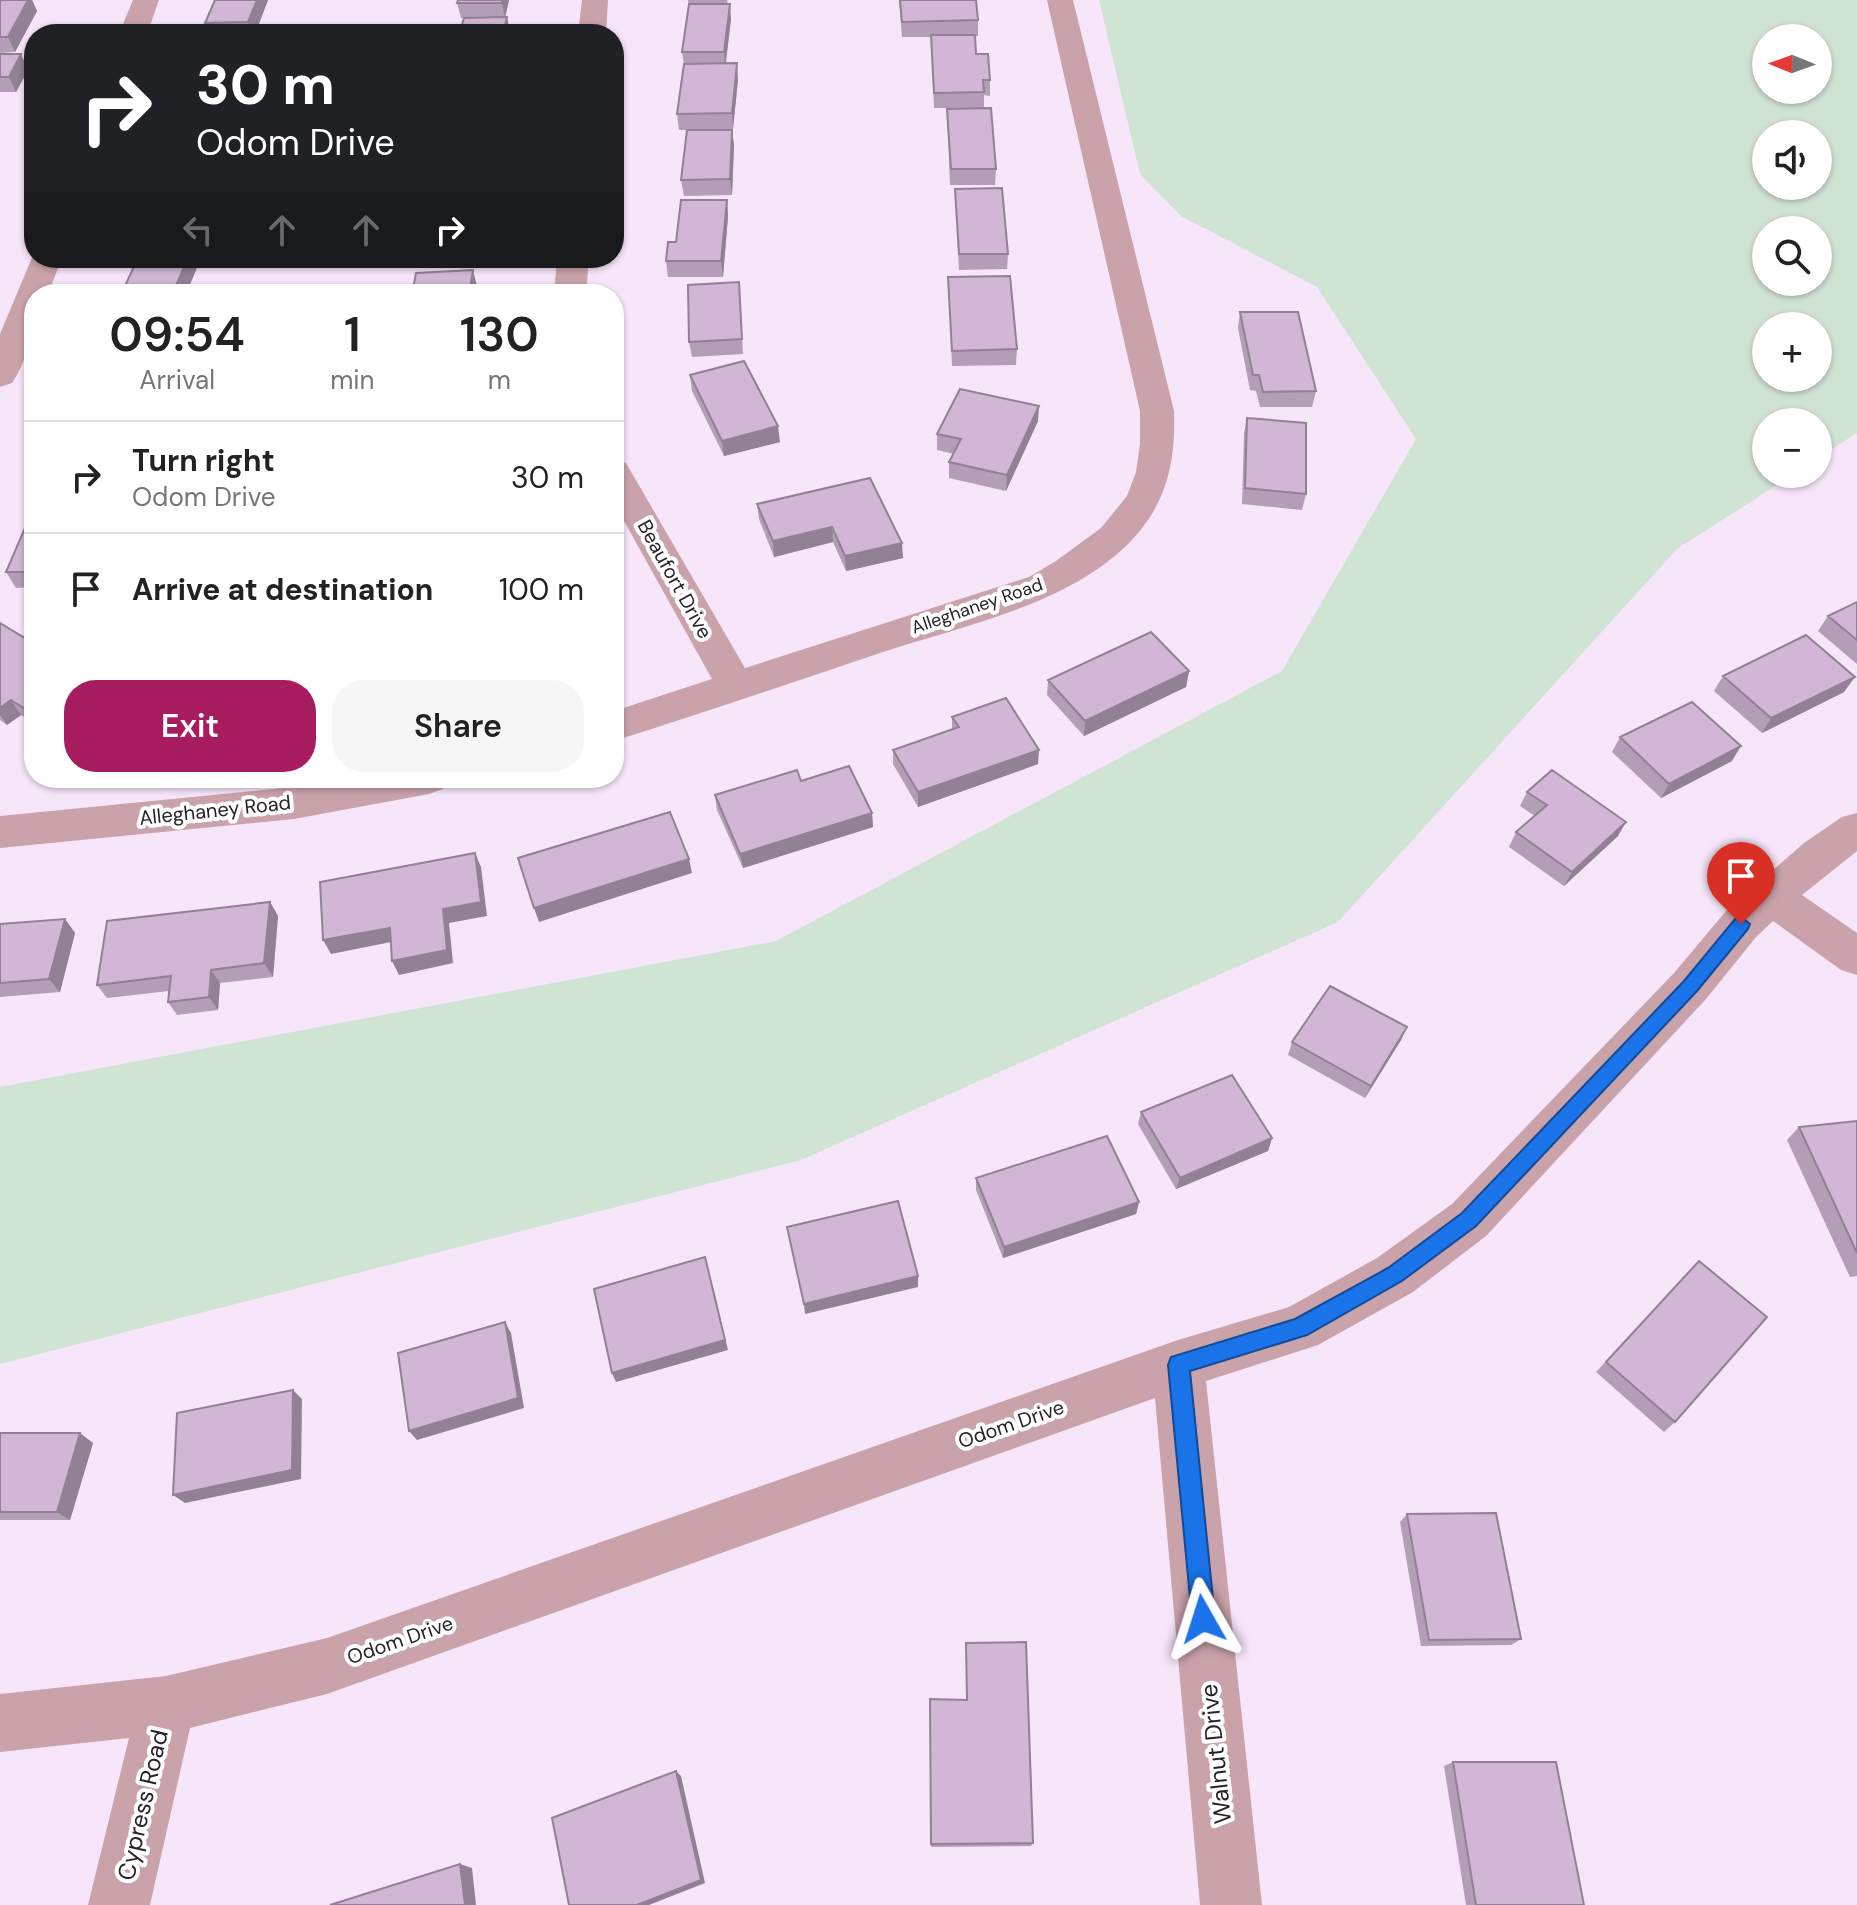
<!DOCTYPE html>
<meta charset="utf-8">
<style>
:root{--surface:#fff;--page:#f6f6f6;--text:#222;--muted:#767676;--line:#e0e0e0;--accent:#a71c5f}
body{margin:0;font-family:"DM Sans",sans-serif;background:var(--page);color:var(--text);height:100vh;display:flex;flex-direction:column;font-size:30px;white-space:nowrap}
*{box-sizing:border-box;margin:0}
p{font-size:26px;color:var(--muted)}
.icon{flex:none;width:44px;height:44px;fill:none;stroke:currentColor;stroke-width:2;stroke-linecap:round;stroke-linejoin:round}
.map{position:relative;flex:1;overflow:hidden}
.side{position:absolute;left:24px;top:284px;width:600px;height:504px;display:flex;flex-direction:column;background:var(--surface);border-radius:32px;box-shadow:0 2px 6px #0004}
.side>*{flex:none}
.top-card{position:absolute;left:24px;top:24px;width:600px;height:244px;border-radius:32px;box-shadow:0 2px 6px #0004;background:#202124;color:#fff;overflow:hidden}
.needle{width:52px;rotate:271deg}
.tools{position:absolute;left:1752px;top:24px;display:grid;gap:16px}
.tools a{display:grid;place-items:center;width:80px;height:80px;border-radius:50%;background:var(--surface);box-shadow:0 2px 6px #0004;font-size:40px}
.pin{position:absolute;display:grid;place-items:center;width:68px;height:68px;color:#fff;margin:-82px -34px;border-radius:50% 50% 50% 0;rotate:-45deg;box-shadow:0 0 8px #0007}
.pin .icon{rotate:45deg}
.me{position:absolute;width:88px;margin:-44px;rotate:354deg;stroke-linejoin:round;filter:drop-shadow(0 0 6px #0008)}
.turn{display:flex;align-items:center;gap:28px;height:168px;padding:0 40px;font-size:36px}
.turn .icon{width:104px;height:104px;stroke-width:2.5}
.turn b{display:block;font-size:56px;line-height:68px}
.lanes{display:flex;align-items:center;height:76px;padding:0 40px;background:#0003;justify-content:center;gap:40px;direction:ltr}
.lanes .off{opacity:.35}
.eta{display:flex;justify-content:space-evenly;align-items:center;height:136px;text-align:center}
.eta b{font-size:48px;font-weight:600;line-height:56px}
.cta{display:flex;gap:16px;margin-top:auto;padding:16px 40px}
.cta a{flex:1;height:92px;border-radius:32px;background:var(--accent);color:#fff;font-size:32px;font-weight:600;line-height:92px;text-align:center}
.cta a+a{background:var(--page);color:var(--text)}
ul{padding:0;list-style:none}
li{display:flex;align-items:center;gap:24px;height:112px;padding:0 40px;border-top:2px solid var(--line)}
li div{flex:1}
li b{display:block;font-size:30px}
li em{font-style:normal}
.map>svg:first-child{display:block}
.green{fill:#d0e4d4;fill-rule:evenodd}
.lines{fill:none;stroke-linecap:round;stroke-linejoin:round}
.minor{fill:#caa2aa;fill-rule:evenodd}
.wall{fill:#b49db7}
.shaded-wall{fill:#928095}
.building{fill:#d1b7d5;stroke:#928095;stroke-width:2}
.route{fill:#1a73e8;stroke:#114b97;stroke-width:2}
.labels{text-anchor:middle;stroke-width:8;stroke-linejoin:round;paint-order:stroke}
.far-street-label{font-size:18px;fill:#272128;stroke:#fff}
.street-label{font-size:20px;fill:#272128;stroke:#fff}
.near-street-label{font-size:24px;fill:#272128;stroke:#fff}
</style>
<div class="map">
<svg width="1857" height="1905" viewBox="0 0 1857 1905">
<rect width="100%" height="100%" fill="#f7e5fa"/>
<!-- green -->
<path class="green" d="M1099 0H1857V433L1818 458V422H1766V474H1794L1677 549 1338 922 801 1160 0 1364V1087L776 941 1282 671 1416 439 1317 287 1181 216 1140 174ZM1766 38H1818V90H1766ZM1766 134H1818V186H1766ZM1766 230H1818V282H1766ZM1766 326H1818V378H1766Z"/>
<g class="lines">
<!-- minor -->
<path class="minor" d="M133 0H159L147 34H119Z
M582 0H608L606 34H578Z
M1047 0H1073L1174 411C1176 463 1166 506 1128 544 1065 606 962 626 880 653 791 683 703 713 614 741V711L712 679 614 503V459L626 463 745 668 1029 577 1056 561 1101 528 1127 496 1136 472 1140 444V411Z
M34 253V258H62L48 294H34C34 326 30 356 12 383L0 387V334Z
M557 258H589L586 294H554Z
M343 778H449L443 789 429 794 294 819 0 848V816L294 787Z
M1857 813V851L1802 895 1857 933V975L1841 970 1773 921 1756 937 1706 999 1486 1236 1413 1292 1318 1345 1206 1381 1262 1905H1200L1155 1398 327 1694 190 1728 150 1905H88L129 1738 0 1752V1694L166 1676 327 1638 1178 1340 1289 1307 1377 1258 1452 1204 1674 973 1726 911 1804 843 1842 817Z"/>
</g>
<!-- wall -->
<path class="wall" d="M0 0H32L37 11 15 52 0 53Z
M268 0 255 34H209L205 23Z
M458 0H509L505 17H507L510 32 460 31 464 18H461L457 3Z
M688 0H727L731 19 726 63 738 79 733 129 679 130 677 114 684 64 682 52 689 7Z
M899 0H976L978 20V36H975L976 54 990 80V96L984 95V108H934L931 37H902Z
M0 54H21L28 70 16 92H0Z
M947 109 996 169 995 185H950Z
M732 130 734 145 732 195 684 196 681 180Z
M955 189 1008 254 1007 269 959 270Z
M727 200 728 216 723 277H668L666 261 676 242Z
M201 258 186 294H125L123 290Z
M402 258H460L458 267 405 268Z
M948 277 1017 349 1016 365 952 366Z
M740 298 743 354 692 357 689 342Z
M1240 312 1316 391 1312 407H1260L1256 391 1250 390 1238 328Z
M690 375 780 442 724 456 692 391Z
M1247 418 1306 494 1302 510 1242 504 1244 433Z
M1038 421 1006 491 949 478V462L954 454 937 450V434Z
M870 478 903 558 846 571 833 542 774 557 759 519 757 504Z
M34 507V587L16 588 6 572Z
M1857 602V664L1818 631 1828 616Z
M0 623 30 641 34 638V723L21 715 7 725 0 720Z
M1189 671 1186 687 1084 736 1047 695 1048 680Z
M1723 676 1844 692 1762 733 1714 691Z
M952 717 1038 764 918 807 893 764V750L952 729Z
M1620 737 1732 761 1661 798 1612 752Z
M801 781 872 813 873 827 743 868 717 810 715 795Z
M1527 792 1618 836 1564 886 1509 847 1516 832 1535 816 1520 806Z
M270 902 278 916 273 977 220 983 218 1010 177 1015 168 1002 169 991 107 998 97 985Z
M65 919 75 933 60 992 0 997V924Z
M1407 1027 1401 1040 1365 1098 1288 1055 1292 1042Z
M1141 1112 1272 1138 1268 1151 1176 1189 1138 1124Z
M1857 1121V1276L1850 1277 1787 1140 1799 1127Z
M976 1178 1139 1202 1136 1214 1003 1258 976 1190Z
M1699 1261 1675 1422 1664 1432 1596 1372Z
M0 1433 93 1443 70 1520H0Z
M1407 1514 1521 1639 1511 1645 1421 1646 1400 1522Z
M966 1643 1033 1843 1031 1846 931 1847 930 1705 966 1700Z
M1453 1762 1584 1905H1466L1444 1766Z"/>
<!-- shaded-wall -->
<path class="shaded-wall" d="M28 0H32L37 11 15 52 8 37Z
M257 0H268L255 34H252L248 22Z
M502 0H509L505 18 502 3Z
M730 4 731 19 725 68 724 52Z
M507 17 510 34H503Z
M21 54 28 70 16 92 9 77Z
M737 63 738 79 733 129 732 113Z
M732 130 734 145 732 195 730 179Z
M727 200 728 216 723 277 721 261Z
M188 258H201L186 294H176L174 290Z
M455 258H460L458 267Z
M473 270 477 286 476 294H469Z
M1039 406 1038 421 1006 491 1007 475Z
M778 426 780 442 724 456 722 441Z
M832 527 833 542 774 557 773 541Z
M902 543 903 558 846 571 845 556Z
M1189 671 1186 687 1084 736 1085 721Z
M1855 677 1844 692 1762 733 1771 718Z
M11 700 21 715 7 725 0 715V708Z
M1741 746 1732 761 1661 798 1669 784Z
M1039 750 1038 764 918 807V792Z
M872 813 873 827 743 868 740 854Z
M1626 822 1618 836 1564 886 1572 872Z
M475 853 481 867 487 916 449 923 453 963 399 975 392 961 443 909Z
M689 859 692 873 539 922 534 908Z
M270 902 278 916 273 977 264 963Z
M65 919 75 933 60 992 49 979Z
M390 928 396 941 331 954 323 940Z
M211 970 220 983 218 1010 209 997Z
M1407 1027 1401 1040 1365 1098 1371 1086Z
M1272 1138 1268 1151 1176 1189 1180 1178Z
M1139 1202 1136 1214 1003 1258 1004 1247Z
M705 1257 728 1350 616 1382 612 1373Z
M918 1276V1287L805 1314 804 1304Z
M505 1322 511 1333 524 1408 417 1440 409 1431Z
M293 1390 302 1399 301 1479 185 1503 173 1495Z
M80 1433 93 1443 70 1520 57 1512Z
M676 1771 681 1776 705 1883 649 1905H637Z
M460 1864 472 1868 476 1905H465Z"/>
<!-- building -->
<path class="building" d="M0 0H28L8 37H0Z
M215 0H257L248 22 205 23Z
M458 0H502V3H457Z
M900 0H976L978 20 902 22Z
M689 4H730L724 52H682Z
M507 17 503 34H435V31H460L464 18Z
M931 35H975L976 54H988L990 80H983L984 92 934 93Z
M0 54H21L9 77H0Z
M737 63 732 113 677 114 684 64Z
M991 108 996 169H951L947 109Z
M687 130H732L730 179 681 180Z
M1002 188 1008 254H959L955 189Z
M681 200H727L721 261H666L668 242H676Z
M138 258H188L174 290H123Z
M473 270 469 294H412L416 273Z
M1010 276 1017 349 952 351 948 277Z
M739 282 742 339 689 342 688 285Z
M1240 312H1298L1316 391 1263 392 1259 375H1253Z
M744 361 778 426 722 441 690 375Z
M960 389 1039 406 1007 475 949 462 961 439 937 434Z
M1247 418 1306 423V494L1245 488Z
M870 478 902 543 845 556 832 527 773 541 757 504Z
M34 507V572H6Z
M1857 602V640L1828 616Z
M0 623 30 641 34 638V715L11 700 0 708Z
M1151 632 1189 671 1085 721 1048 680Z
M1806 635 1855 677 1771 718 1723 676Z
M1006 698 1039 750 918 792 893 750 959 727 952 717Z
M1692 702 1741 746 1669 784 1620 737Z
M849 766 872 813 740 854 715 795 797 770 801 781Z
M1552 770 1626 822 1572 872 1516 832 1547 805 1527 792Z
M670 812 689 859 534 908 518 858Z
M475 853 481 902 443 909 447 950 392 961 390 928 323 940 320 882Z
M270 902 264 963 211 970 209 997 168 1002 171 976 97 985 107 921Z
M65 919 49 979 0 983V924Z
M1330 986 1407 1027 1371 1086 1292 1042Z
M1232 1075 1272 1138 1180 1178 1141 1112Z
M1857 1121V1253L1799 1127Z
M1107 1136 1139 1202 1004 1247 976 1178Z
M898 1201 918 1276 804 1304 787 1227Z
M705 1257 725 1340 612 1373 594 1289Z
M1699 1261 1767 1317 1675 1422 1606 1362Z
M505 1322 518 1398 409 1431 398 1353Z
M293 1390 292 1470 173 1495 177 1413Z
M0 1433H80L57 1512H0Z
M1496 1513 1521 1639 1429 1640 1407 1514Z
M1026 1642 1033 1843 931 1844 930 1699 967 1700 966 1643Z
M1453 1762H1556L1584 1905H1476Z
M676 1771 701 1880 637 1905H569L552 1818Z
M460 1864 465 1905H330Z"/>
<!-- route -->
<path class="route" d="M1741 917 1750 924 1748 929 1697 991 1476 1226 1402 1281 1307 1335 1190 1371 1215 1619 1211 1627 1203 1631 1195 1627 1192 1619 1168 1365 1171 1357 1295 1319 1388 1268 1462 1213 1684 981 1735 919Z"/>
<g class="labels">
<!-- far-street labels -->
<g class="far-street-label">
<text transform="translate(977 606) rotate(-19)" y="6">Alleghaney Road</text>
</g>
<!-- street labels -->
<g class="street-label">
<text transform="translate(675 579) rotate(61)" y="7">Beaufort Drive</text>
<text transform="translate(215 810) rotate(-6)" y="7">Alleghaney Road</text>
<text transform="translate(1011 1424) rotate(-19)" y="7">Odom Drive</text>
<text transform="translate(400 1640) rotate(-19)" y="7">Odom Drive</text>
</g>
<!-- near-street labels -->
<g class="near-street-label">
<text transform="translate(1216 1754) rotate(-96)" y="8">Walnut Drive</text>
<text transform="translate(143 1805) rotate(-77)" y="8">Cypress Road</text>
</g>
</g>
</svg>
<div class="tools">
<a><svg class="needle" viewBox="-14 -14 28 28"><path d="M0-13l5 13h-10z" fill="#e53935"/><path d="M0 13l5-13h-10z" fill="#767676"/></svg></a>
<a><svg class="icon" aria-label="sound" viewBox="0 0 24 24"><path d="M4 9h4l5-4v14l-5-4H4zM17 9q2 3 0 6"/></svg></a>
<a><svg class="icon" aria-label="search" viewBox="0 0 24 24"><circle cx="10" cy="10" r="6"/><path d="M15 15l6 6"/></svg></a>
<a>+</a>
<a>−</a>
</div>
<div class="pin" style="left:1741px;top:924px;background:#d93025"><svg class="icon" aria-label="arrive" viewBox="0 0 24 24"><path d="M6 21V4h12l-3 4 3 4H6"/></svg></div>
<svg class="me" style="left:1203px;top:1619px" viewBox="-20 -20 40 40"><path d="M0-17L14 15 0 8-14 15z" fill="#1a73e8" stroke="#fff" stroke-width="4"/></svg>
<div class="top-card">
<div class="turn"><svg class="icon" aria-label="right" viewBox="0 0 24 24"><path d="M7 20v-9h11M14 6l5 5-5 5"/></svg><div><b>30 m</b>Odom Drive</div></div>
<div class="lanes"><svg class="icon off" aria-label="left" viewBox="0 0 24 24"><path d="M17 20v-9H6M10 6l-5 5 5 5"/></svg><svg class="icon off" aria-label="ahead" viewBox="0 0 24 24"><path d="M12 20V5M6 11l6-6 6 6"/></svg><svg class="icon off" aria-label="ahead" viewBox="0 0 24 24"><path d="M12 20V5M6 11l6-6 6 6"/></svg><svg class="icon" aria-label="right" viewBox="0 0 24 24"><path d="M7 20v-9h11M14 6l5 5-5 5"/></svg></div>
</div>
<section class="side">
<div class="eta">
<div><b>09:54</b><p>Arrival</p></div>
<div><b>1</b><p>min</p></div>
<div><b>130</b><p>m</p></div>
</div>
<ul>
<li><svg class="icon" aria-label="right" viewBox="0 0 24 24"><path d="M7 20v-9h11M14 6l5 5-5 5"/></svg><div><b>Turn right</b><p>Odom Drive</p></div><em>30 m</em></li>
<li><svg class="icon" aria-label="arrive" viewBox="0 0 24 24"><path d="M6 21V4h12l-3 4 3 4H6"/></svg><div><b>Arrive at destination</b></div><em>100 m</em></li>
</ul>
<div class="cta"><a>Exit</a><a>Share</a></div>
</section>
</div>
